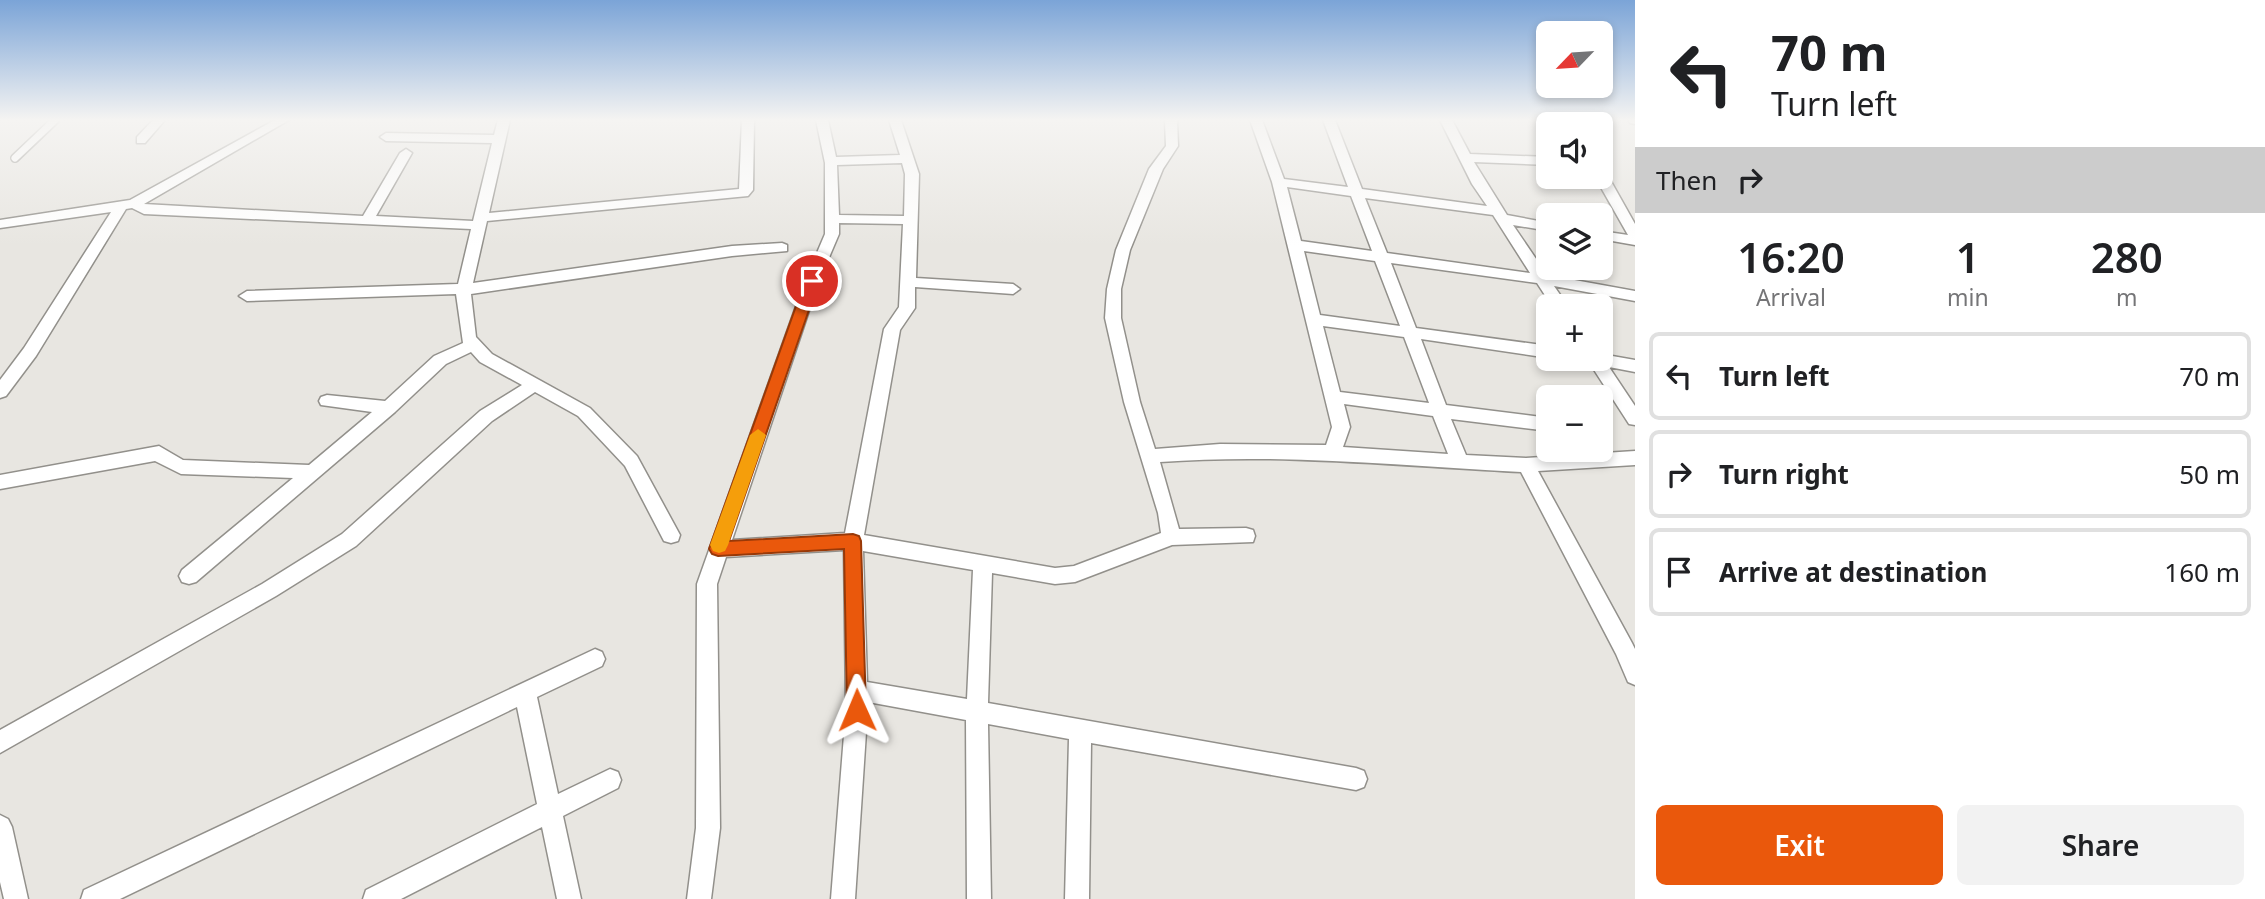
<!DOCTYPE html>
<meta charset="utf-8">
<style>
:root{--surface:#fff;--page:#f2f2f2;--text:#202124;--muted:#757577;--line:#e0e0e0;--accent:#ea580c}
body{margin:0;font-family:"Noto Sans",sans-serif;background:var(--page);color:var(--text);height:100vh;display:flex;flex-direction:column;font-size:26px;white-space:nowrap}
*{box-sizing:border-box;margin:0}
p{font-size:23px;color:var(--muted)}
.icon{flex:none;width:38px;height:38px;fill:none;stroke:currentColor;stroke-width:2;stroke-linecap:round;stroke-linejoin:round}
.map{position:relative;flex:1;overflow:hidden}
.details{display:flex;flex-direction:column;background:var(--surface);width:630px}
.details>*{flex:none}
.top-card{background:#fff;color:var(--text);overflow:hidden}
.needle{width:46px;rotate:245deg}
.controls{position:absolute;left:1536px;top:21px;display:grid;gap:14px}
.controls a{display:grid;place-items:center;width:77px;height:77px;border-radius:10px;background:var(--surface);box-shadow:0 4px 10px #0003;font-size:35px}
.pin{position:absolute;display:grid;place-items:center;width:60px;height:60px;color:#fff;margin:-30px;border:4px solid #fff;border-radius:50%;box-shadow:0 2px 7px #0007}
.me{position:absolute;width:77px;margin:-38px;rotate:359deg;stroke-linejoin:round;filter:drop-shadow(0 0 5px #0008)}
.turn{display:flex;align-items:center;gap:24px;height:147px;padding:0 21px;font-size:32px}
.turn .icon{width:91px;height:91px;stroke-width:2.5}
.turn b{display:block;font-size:49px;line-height:60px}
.then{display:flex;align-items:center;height:66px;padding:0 21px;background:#0003;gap:14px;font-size:26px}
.eta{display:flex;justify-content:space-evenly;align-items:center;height:119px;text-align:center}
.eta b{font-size:42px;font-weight:600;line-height:49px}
.primary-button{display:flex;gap:14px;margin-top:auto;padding:14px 21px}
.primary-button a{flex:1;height:80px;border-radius:10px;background:var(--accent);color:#fff;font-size:28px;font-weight:600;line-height:80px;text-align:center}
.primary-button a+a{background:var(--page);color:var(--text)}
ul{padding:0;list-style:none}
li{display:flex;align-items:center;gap:21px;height:88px;margin:0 14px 10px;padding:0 7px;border:4px solid var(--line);border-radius:10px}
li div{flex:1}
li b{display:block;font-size:26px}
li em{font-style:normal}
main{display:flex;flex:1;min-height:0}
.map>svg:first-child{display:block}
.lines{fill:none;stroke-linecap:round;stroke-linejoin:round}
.service-casing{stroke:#92908b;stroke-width:10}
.minor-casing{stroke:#92908b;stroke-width:3}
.service{stroke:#fff;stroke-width:7}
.minor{fill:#fff;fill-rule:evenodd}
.route{fill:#ea580c;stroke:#983908;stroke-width:2}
.slow{fill:#f59e0b}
</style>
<main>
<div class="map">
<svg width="1635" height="899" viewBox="0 0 1635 899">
<rect width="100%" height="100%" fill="#e8e6e1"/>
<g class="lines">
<!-- service casing -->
<g class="service-casing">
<path id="service" d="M15 158 55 120"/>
</g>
<!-- minor casing -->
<g class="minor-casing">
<path id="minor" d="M153 120H165L145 143H137V137Z
M275 120H289L144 204 363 216 400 153 406 149 412 153 376 216 473 221 492 143 386 141 380 137 386 133 494 135 498 120H510L489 213 739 189 742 120H754L753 190 748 196 487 221 473 283 732 246 782 243 787 245V251L732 256 471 294 476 337 492 354 590 408 637 456 680 535 678 541 671 543 664 541 625 466 578 416 535 392 492 421 356 546 276 596 0 753V730L262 584 342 534 480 411 522 385 480 362 471 352 446 364 395 412 196 582 189 584 182 582 179 576 182 570 293 478 181 474 155 461 0 489V475L159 446 183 460 309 465 372 412 321 405 319 401 321 397 327 395 385 401 434 356 463 343 456 294 247 301 239 296 247 291 458 284 471 229 144 214 132 208 126 209 36 356 6 396 0 398V380L24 348 111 212 0 228V220L130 200Z
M816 120H828L836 157 900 155 889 120H901L919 174 916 278 1013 284 1020 289 1013 294 915 287V308L900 330 864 535 1055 568 1074 566 1161 533 1158 513 1124 402 1105 318 1107 289 1116 250 1149 169 1166 146 1165 120H1177L1178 146 1163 169 1130 250 1121 289V318L1140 402 1155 449 1220 444 1326 445 1332 427 1272 182 1250 120H1262L1284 179 1348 187 1323 120H1335L1362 189 1487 206 1472 184 1440 120H1452L1470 154 1549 157V165L1474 162 1507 215 1549 223V231L1513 225 1547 275 1635 291V301L1554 286 1568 306H1552L1537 283 1391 263 1416 328 1549 346V358L1421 339 1446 405 1549 418V431L1451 419 1466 455 1526 458 1635 451V465L1538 471 1632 643 1635 649V685L1628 682 1616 654 1521 472C1399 466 1282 453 1160 462L1179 529 1246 528 1253 530 1255 536 1253 542 1172 545 1075 582 1055 584 992 573 988 703 1356 768 1364 771 1367 779 1364 787 1356 790 1091 743 1089 899H1065L1069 739 988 724 991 899H967L966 720 868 702 855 899H831L846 710 844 550 726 557 717 584 720 828 711 899H687L696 828 697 584 805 281 825 234V163ZM902 163 905 174 904 216 839 215 837 165ZM1287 187 1351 196 1372 251 1301 241ZM1365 198 1493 215 1530 273 1387 253ZM839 223 903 224 899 307 884 329 845 533 732 540 819 281 839 234ZM1304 251 1375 261 1400 326 1320 315ZM1323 326 1404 337 1429 403 1340 392ZM1344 404 1433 416 1448 454 1343 447 1350 427ZM863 551 973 570 967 699 867 682Z
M1628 120H1635V124L1630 123Z
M1601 172 1608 176 1635 224V245L1601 239V231L1628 235 1595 177H1601Z
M1601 354 1635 360V372L1609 367 1635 406V425L1629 424 1587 359H1601Z
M595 649 602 652 605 659 602 666 537 697 558 794 610 769 618 772 621 780 618 788 563 816 581 899H557L542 827 401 899H363L366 890 537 804 517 707 120 899H81L84 890Z
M0 815 8 819 12 827 28 899H4L0 882Z"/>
</g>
<!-- service -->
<use href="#service" class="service"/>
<!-- minor -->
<use href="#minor" class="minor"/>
</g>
<!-- sky -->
<linearGradient id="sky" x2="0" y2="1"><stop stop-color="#7ba4d7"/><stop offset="0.49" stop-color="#f5f4f2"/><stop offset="1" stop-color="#f5f4f2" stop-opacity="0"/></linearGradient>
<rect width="1635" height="245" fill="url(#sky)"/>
<!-- route -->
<path class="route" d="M812 277 819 281 729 541 853 534 859 536 861 541 866 710 864 717 857 719 850 717 847 710 844 549 718 556 712 554 709 549 805 281Z"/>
<!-- slow -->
<path class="slow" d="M758 429 766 435 728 545 725 551 719 553 713 551 710 545 750 435Z"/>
</svg>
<div class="controls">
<a><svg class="needle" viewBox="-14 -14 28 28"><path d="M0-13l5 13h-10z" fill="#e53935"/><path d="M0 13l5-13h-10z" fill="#757577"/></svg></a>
<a><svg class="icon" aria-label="sound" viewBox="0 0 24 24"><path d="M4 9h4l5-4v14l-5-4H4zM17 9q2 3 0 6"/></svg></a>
<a><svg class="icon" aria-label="layers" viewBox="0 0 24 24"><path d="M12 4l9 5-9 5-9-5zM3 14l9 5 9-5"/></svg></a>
<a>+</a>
<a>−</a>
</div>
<div class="pin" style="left:812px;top:281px;background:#d93025"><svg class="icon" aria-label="arrive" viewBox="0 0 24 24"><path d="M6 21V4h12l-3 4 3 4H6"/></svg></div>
<svg class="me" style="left:857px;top:710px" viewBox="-20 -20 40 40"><path d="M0-17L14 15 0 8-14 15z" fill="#ea580c" stroke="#fff" stroke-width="4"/></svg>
</div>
<section class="details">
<div class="top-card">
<div class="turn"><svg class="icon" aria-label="left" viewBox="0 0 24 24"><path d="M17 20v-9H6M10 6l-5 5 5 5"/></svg><div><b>70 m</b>Turn left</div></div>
<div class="then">Then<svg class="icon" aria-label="right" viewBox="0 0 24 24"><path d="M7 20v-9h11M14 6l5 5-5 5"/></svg></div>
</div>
<div class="eta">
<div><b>16:20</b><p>Arrival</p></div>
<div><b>1</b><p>min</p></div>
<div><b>280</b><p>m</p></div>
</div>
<ul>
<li><svg class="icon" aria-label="left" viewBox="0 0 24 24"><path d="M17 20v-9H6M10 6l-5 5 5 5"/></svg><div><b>Turn left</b></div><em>70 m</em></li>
<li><svg class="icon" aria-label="right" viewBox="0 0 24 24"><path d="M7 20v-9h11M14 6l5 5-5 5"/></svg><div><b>Turn right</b></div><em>50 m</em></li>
<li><svg class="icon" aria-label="arrive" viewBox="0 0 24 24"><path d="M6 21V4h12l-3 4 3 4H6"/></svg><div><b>Arrive at destination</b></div><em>160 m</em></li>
</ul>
<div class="primary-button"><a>Exit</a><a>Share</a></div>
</section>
</main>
